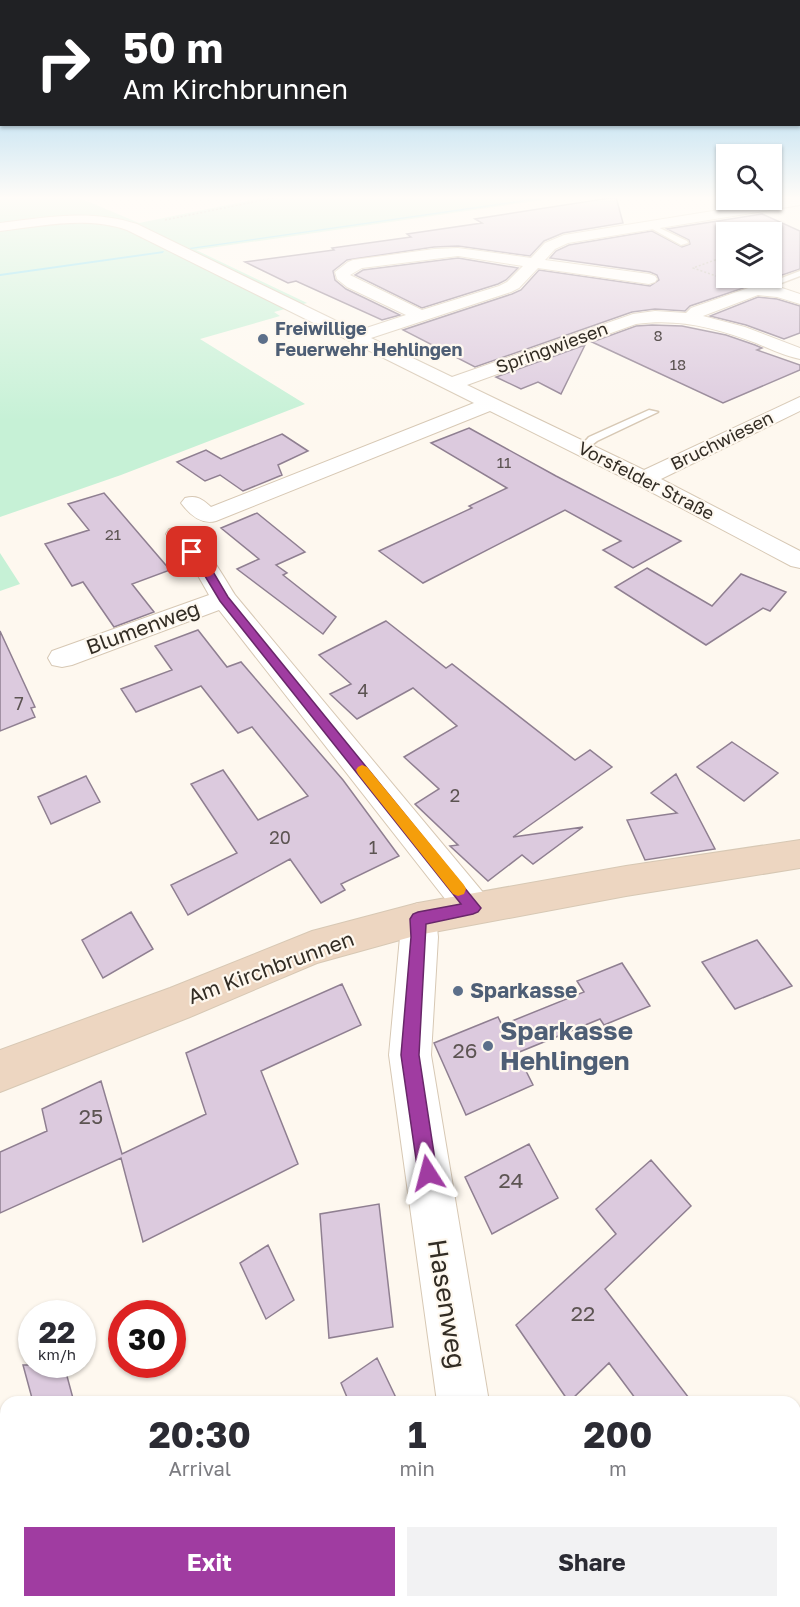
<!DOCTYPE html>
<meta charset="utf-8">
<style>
:root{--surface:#fff;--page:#f2f2f3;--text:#2b2b33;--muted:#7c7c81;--accent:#a03ca1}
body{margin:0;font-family:"Golos Text",sans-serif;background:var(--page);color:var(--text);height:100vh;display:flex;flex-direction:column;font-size:22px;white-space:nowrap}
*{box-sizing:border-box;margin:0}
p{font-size:20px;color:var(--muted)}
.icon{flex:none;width:33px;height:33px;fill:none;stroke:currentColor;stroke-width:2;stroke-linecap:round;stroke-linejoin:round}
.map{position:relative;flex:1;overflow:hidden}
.drawer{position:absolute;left:0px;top:1396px;width:801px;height:212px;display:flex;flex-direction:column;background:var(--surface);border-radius:18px 18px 0 0;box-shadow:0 2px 4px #0004}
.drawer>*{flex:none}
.top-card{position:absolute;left:0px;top:0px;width:801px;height:126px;box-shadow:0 2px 4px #0004;background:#202124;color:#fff;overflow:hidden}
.buttons{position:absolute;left:716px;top:144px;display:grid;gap:12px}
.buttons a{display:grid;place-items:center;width:66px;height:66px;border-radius:0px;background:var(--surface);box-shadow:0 2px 4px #0004;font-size:30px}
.speed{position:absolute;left:18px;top:1300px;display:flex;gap:12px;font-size:30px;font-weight:700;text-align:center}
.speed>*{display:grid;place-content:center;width:78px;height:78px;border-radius:50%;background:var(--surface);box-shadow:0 2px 4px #0004;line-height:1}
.speed small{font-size:15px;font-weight:400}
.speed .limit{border:9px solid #d22;background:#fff;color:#111}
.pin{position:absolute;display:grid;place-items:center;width:51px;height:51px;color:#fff;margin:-26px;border-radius:12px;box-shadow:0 3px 9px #0006}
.me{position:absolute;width:66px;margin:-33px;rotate:351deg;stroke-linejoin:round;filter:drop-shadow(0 0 4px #0008)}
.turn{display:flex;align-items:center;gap:21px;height:126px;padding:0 24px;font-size:27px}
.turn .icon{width:78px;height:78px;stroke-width:2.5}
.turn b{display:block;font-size:42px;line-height:51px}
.eta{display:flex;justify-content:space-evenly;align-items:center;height:102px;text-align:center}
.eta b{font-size:36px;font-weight:700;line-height:42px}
.button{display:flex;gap:12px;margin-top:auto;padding:12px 24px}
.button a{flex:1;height:69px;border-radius:0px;background:var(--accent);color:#fff;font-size:24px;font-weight:700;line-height:69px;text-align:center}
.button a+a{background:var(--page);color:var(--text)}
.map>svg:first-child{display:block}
.green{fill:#c6f1d6}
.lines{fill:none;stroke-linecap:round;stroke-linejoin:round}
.stream{fill:#82dff1;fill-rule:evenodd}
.building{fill:#dccade;stroke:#8f7f91;stroke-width:1.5;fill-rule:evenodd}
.service-casing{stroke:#d7c8b4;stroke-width:3}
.minor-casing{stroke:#d7c8b4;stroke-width:2}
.secondary-casing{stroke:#d7c8b4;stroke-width:2}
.path{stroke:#bcb6ae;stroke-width:1.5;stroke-dasharray:2 2;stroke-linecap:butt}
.service{fill:#fff;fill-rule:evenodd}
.minor{fill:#fff;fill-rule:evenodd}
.secondary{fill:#edd6c1;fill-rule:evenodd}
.route{fill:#a03ca1;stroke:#682769;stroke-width:1.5}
.slow{fill:#f59e0b}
.service-dot{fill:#5c6f8a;stroke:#fef8ef;stroke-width:2}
.labels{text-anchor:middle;stroke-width:4.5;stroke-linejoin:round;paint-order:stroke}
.far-number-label{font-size:15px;fill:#5c5452}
.far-service-label{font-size:18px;font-weight:bold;fill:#4e5e75;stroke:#fef8ef;text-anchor:start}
.far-street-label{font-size:18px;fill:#322c24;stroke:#fef8ef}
.number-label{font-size:18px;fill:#5c5452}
.street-label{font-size:21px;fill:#322c24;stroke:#fef8ef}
.service-label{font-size:21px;font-weight:bold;fill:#4e5e75;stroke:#fef8ef;text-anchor:start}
.near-number-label{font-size:21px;fill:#5c5452}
.near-service-label{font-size:26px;font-weight:bold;fill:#4e5e75;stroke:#fef8ef;text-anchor:start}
.near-street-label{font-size:26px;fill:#322c24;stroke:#fef8ef}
</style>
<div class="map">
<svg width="800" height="1607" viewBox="0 0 800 1607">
<rect width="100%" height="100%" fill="#fef8ef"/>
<!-- green -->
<path class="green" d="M0 196H75L139 223 272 196H570L196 250 307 303 274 312 280 316 200 339 305 404 121 475 0 517Z
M0 553 20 584 0 591Z"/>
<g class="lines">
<!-- stream -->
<path class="stream" d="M552 196H562L191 249 189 248Z
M164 251 163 253 0 276V274Z"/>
</g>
<!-- building -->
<path class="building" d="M616 197 623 223 563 233 544 241 530 256 458 246 434 247 347 260 333 271 335 280 346 289 400 315 382 320 296 281 288 283 245 262 334 250 332 248 411 237 407 234 482 223 475 219Z
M762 214 800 231V269L690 306 685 311 655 309 632 312 475 367 403 330 512 294 521 290 539 270 650 286 659 280 657 275 650 272 550 258 556 251 569 245 652 231 682 247 690 244 689 240 667 229ZM726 232H771V278H726Z
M458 258 518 268 506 280 498 284 422 308 355 275 363 270Z
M758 297 777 299 800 306V333L784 339 746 325 710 316Z
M652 325 682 326 726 335 755 345 762 348 757 350 800 365V370L723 403 592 342 636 326Z
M585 345 561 394 538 382 521 389 496 377Z
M469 428 556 476 681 541 633 568 603 550 621 541 565 510 423 583 379 551 472 508 469 506 507 488 431 443Z
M282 434 308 451 278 465 282 475 243 491 220 475 205 481 177 462 206 450 221 459Z
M104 493 170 570 132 584 154 612 114 627 83 582 72 586 45 544 89 530 68 504Z
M257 513 305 552 276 565 287 573 283 575 336 617 323 634 237 569 259 559 221 528Z
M647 568 712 606 741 574 786 592 770 611 763 608 706 645 615 587Z
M386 621 446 668 452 664 575 760 590 750 612 767 513 837 583 827 533 864 522 855 488 881 450 846 458 845 415 804 439 789 404 757 457 726 413 688 357 719 330 694 351 684 319 655Z
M198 630 227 667 241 662 343 780 399 856 341 884 345 890 321 903 290 859 188 915 171 885 237 853 191 784 223 770 258 820 308 796 252 727 238 733 201 686 136 712 121 689 172 670 155 646Z
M0 631 35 707 31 708 35 717 0 731Z
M732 742 778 773 744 801 697 767Z
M676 774 715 849 645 860 627 820 677 813 651 793Z
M86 776 100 802 51 824 38 797Z
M131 912 153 949 103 978 82 940Z
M757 940 792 986 735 1009 702 962Z
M622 963 650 1006 604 1025 600 1019 517 1053 533 1085 466 1115 434 1043 498 1017 502 1025 584 992 577 981Z
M342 984 361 1025 261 1071 298 1164 143 1242 121 1158 0 1213V1152L47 1131 42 1109 101 1081 122 1154 206 1114 186 1053Z
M529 1144 558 1198 492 1234 465 1177Z
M651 1160 691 1206 605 1289 692 1402H638L609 1363 569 1402 516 1325 616 1234 596 1209Z
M379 1204 393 1327 329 1338 320 1214Z
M268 1245 294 1300 266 1319 240 1263Z
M377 1358 398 1402H349L341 1383Z
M23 1365H64L74 1402H33Z"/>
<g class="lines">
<!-- service casing -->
<g class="service-casing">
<path id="service" d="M649 223 687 241 688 243 681 245 647 226Z
M800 271V276L768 288 761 286Z
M649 410 658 412 597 441 583 452 578 449 589 437Z"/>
</g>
<!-- minor casing -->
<g class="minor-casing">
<path id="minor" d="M800 197V205L568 243 555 249 545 260 649 274 655 276 657 279 655 282 649 284 538 268 519 288 511 292 371 338 452 377 633 314 655 311 686 313 691 308 757 285 779 287 800 294V304L777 297 758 295 703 316 745 327 800 348V359C785 356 770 349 756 343 716 328 679 318 636 324L467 385 644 470 800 397V411L661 479 800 551V568L791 566 636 484 490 411 216 521C201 525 190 515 181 503L185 498C197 495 202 499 211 507L474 403 127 230C85 216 43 226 0 231V223C47 217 91 209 137 224L357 331 406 315 347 287 337 279 335 272 348 262 353 260 434 249 458 248 531 258 545 243 564 235ZM458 256 523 266 507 282 499 286 422 310 350 275 362 268Z
M178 527C199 532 223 576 235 595L486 896 491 907 486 918 473 923 460 918 219 610 72 665 62 667 52 665 48 658 52 651 209 595 196 572 166 534 169 529Z
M418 903 431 908 436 919 438 937 431 1055 489 1402H437L389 1055 400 937V919L405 908Z
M466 1602H526L527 1607H467Z"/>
</g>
<!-- secondary casing -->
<g class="secondary-casing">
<path id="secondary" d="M800 840V868L626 896 418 935 317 963 190 1017 0 1092V1050L170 988 312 931 418 903 626 866Z"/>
</g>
<!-- path -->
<path class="path" d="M165 220 283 196
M725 279 693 268 726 256"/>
<!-- service -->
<use href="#service" class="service"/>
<!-- minor -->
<use href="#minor" class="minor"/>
<!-- secondary -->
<use href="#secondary" class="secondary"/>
</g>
<!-- sky -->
<linearGradient id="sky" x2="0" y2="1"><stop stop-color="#7fc5ec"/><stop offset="0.47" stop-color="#fffcf8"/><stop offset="1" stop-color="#fffcf8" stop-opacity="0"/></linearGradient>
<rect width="800" height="421" fill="url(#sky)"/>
<!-- route -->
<path class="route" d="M192 549 196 550 212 570 228 597 481 908 478 912 473 914 426 924 419 1055 437 1173 434 1180 428 1182 421 1180 418 1173 401 1055 411 937 410 919 413 914 418 912 461 904 220 601 202 571 187 552Z"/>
<!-- slow -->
<path class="slow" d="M362 765 367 767 464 885 466 889 464 894 458 896 453 894 358 774 356 770 358 767Z"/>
<!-- markers -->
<g class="service-dot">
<circle cx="263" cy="339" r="6"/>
<circle cx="458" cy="991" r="6"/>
<circle cx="488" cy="1046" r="6"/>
</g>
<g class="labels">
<!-- far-number labels -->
<g class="far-number-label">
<text x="658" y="341">8</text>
<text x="678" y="370">18</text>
<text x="504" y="468">11</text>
<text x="113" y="540">21</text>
</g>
<!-- far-service labels -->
<g class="far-service-label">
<text x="275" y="335">Freiwillige<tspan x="275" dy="21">Feuerwehr Hehlingen</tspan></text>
</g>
<!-- far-street labels -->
<g class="far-street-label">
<text transform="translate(552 348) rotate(-20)" y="6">Springwiesen</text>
<text transform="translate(722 441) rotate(-26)" y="6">Bruchwiesen</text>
<text transform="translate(646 481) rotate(27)" y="6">Vorsfelder Straße</text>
</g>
<!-- number labels -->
<g class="number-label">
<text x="363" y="697">4</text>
<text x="19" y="710">7</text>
<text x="455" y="802">2</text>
<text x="280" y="844">20</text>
<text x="373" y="854">1</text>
</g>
<!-- street labels -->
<g class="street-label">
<text transform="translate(143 628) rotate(-20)" y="7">Blumenweg</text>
<text transform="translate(271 968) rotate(-20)" y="7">Am Kirchbrunnen</text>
</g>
<!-- service labels -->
<g class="service-label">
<text x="470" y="998">Sparkasse</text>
</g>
<!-- near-number labels -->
<g class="near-number-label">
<text x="465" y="1058">26</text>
<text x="91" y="1124">25</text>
<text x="511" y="1188">24</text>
<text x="583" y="1321">22</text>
</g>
<!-- near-service labels -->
<g class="near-service-label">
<text x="500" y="1040">Sparkasse<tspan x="500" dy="30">Hehlingen</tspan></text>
</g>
<!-- near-street labels -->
<g class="near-street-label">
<text transform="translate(447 1304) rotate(81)" y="9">Hasenweg</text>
</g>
</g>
</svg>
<div class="buttons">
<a><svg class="icon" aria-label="search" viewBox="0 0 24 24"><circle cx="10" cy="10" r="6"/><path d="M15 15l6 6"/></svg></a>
<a><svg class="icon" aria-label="layers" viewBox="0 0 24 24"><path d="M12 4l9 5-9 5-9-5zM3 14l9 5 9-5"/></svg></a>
</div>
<div class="speed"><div>22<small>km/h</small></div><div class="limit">30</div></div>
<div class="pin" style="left:192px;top:552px;background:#d93025"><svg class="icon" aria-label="arrive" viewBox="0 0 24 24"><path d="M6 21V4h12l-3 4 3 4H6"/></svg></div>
<svg class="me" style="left:428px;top:1173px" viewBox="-20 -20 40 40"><path d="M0-17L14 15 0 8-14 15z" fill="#a03ca1" stroke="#fff" stroke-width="4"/></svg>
<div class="top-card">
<div class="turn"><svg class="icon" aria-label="right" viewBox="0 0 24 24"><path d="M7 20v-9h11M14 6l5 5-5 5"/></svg><div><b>50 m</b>Am Kirchbrunnen</div></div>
</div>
<section class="drawer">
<div class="eta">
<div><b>20:30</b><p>Arrival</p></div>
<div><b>1</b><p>min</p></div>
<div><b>200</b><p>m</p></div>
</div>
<div class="button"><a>Exit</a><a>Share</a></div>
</section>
</div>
